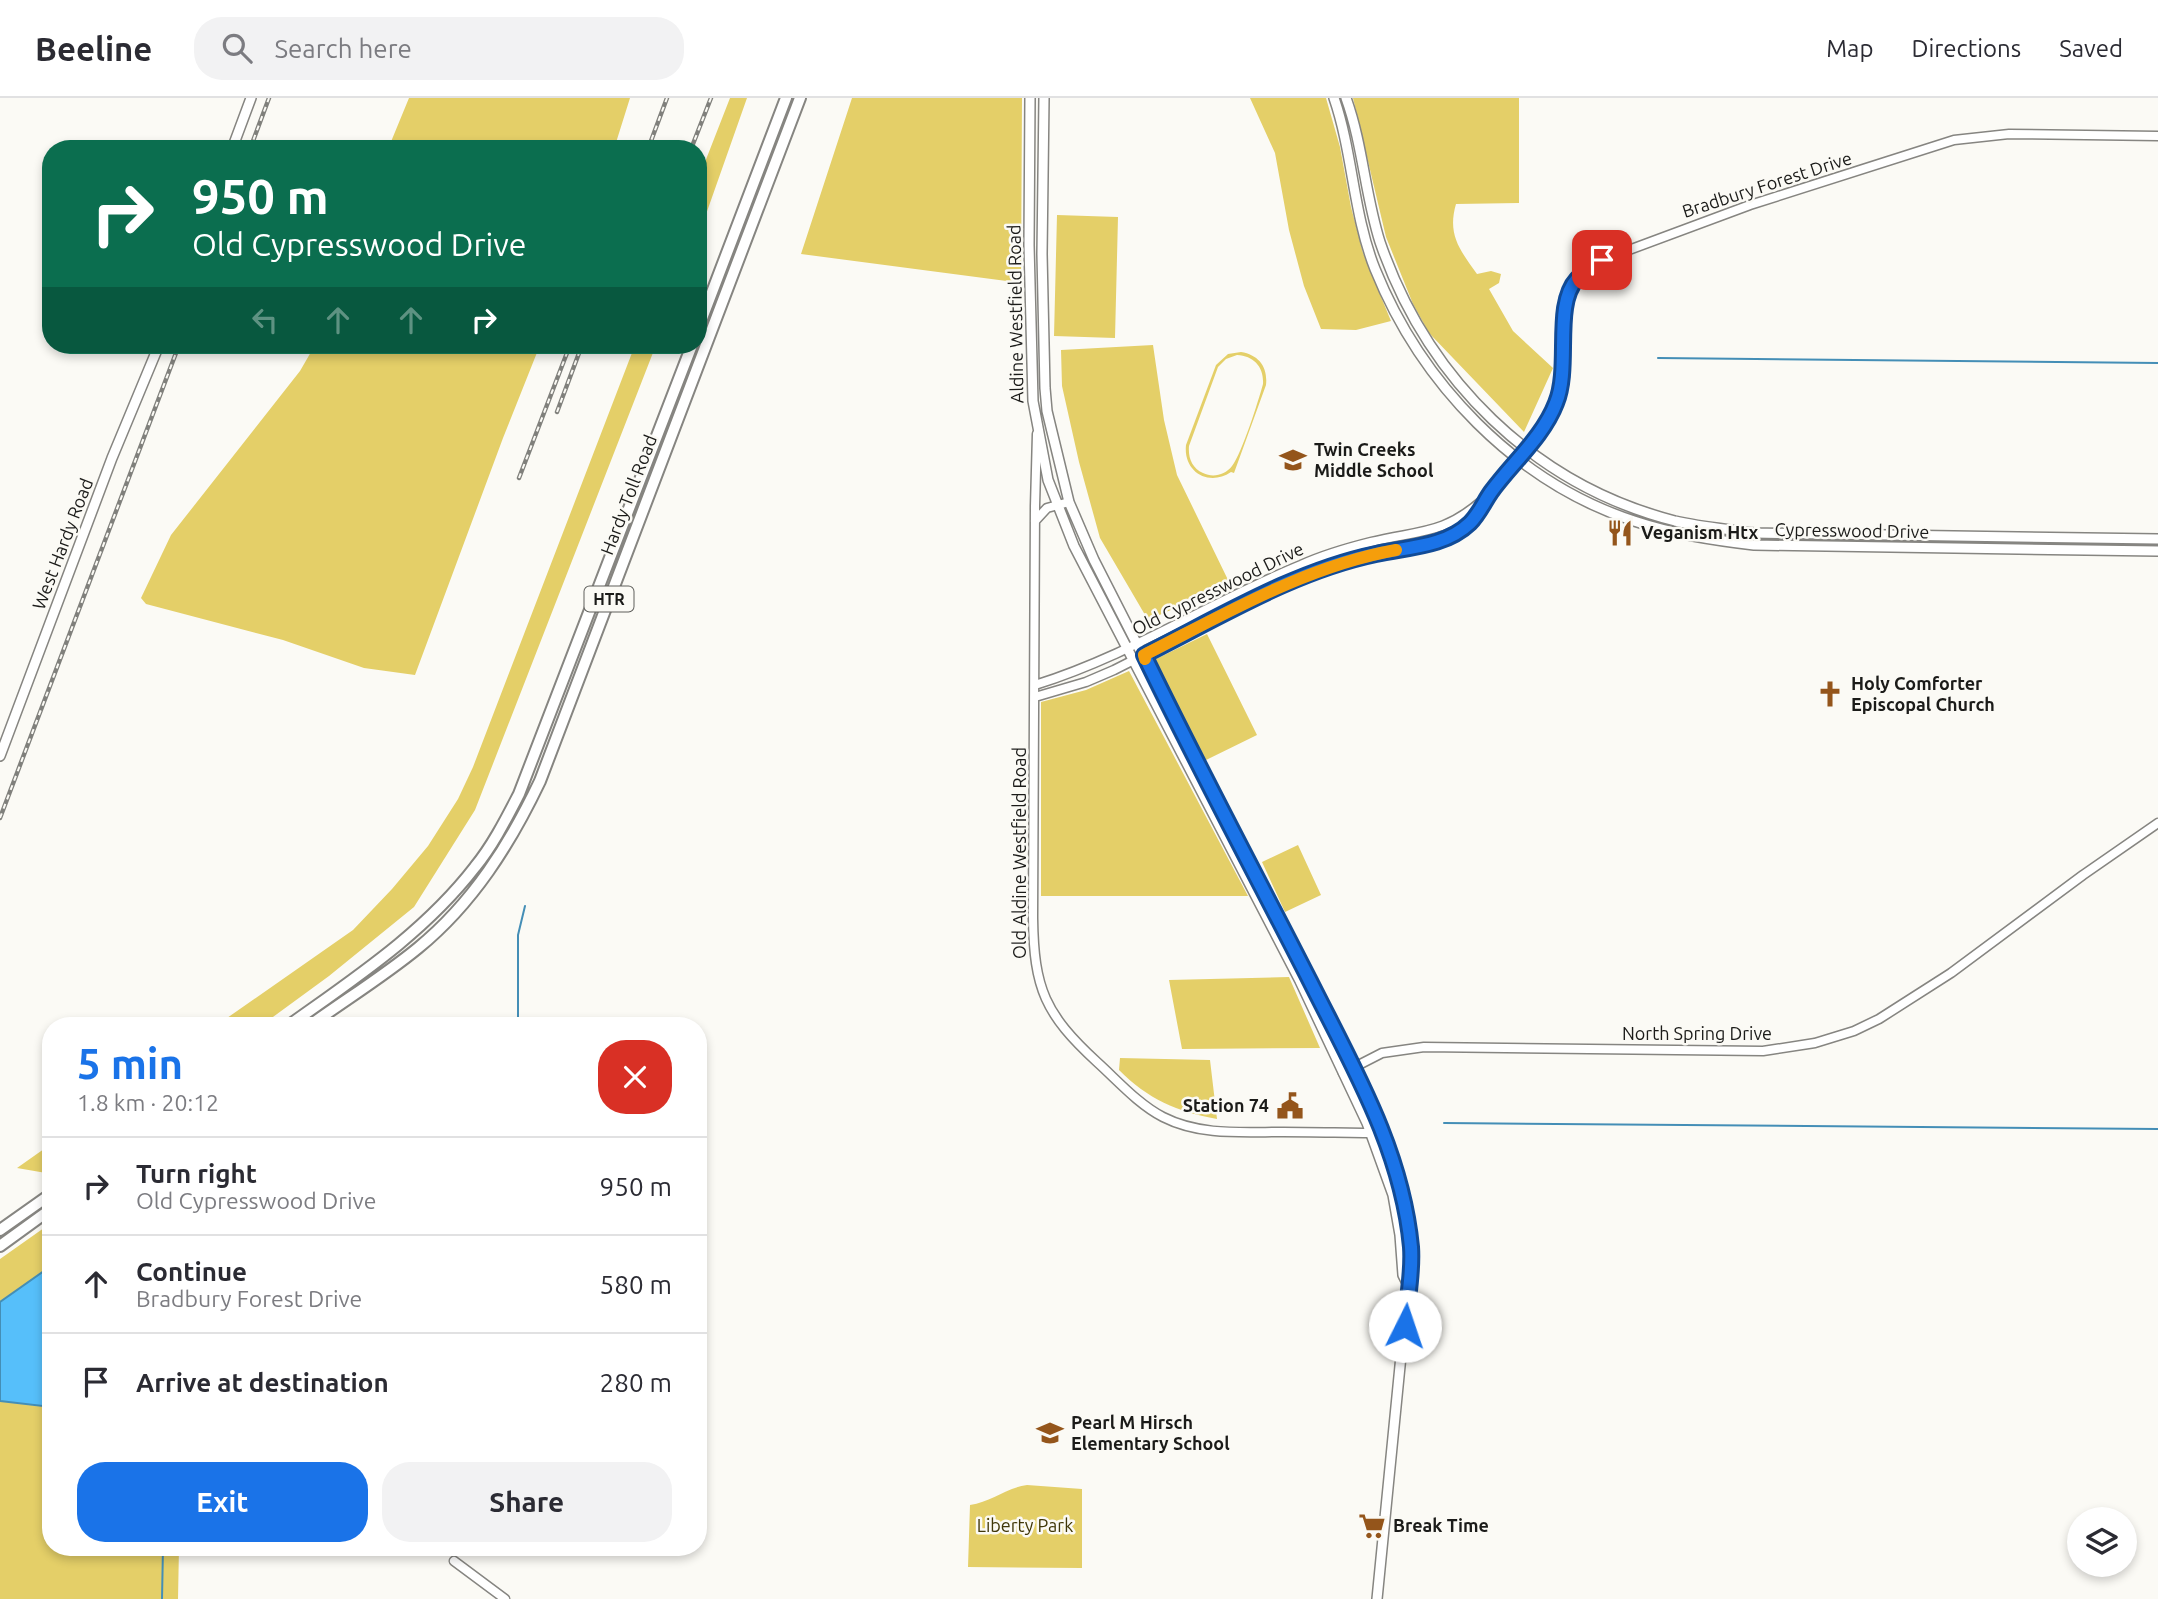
<!DOCTYPE html>
<meta charset="utf-8">
<style>
:root{--surface:#fff;--page:#f2f2f3;--text:#2b2b33;--muted:#7c7c81;--line:#e1e1e2;--accent:#1a73e8}
body{margin:0;font-family:Ubuntu,sans-serif;background:var(--page);color:var(--text);height:100vh;display:flex;flex-direction:column;font-size:26px;white-space:nowrap}
*{box-sizing:border-box;margin:0}
p{font-size:23px;color:var(--muted)}
.icon{flex:none;width:38px;height:38px;fill:none;stroke:currentColor;stroke-width:2;stroke-linecap:round;stroke-linejoin:round}
.map{position:relative;flex:1;overflow:hidden}
.sheet{position:absolute;left:42px;top:919px;width:665px;height:539px;display:flex;flex-direction:column;background:var(--surface);border-radius:28px;box-shadow:0 4px 10px #0003}
.sheet>*{flex:none}
.guide{position:absolute;left:42px;top:42px;width:665px;height:214px;border-radius:28px;box-shadow:0 4px 10px #0003;background:#0b6e4f;color:#fff;overflow:hidden}
.buttons{position:absolute;left:2067px;top:1409px;display:grid;gap:14px}
.buttons a{display:grid;place-items:center;width:70px;height:70px;border-radius:50%;background:var(--surface);box-shadow:0 4px 10px #0003;font-size:35px}
.pin{position:absolute;display:grid;place-items:center;width:60px;height:60px;color:#fff;margin:-30px;border-radius:14px;box-shadow:0 4px 10px #0006}
.me{position:absolute;width:77px;margin:-38px;rotate:4deg;stroke-linejoin:round;filter:drop-shadow(0 0 5px #0008)}
.turn{display:flex;align-items:center;gap:24px;height:147px;padding:0 35px;font-size:32px}
.turn .icon{width:91px;height:91px;stroke-width:2.5}
.turn b{display:block;font-size:49px;line-height:60px}
.lanes{display:flex;align-items:center;height:66px;padding:0 35px;background:#0003;justify-content:center;gap:35px;direction:ltr}
.lanes .off{opacity:.35}
.round{display:grid;place-items:center;flex:none;width:74px;height:74px;border-radius:28px;background:var(--page)}
.head{display:flex;align-items:center;justify-content:space-between;height:119px;padding:0 35px}
h1{font-size:42px;font-weight:700;line-height:52px;color:var(--accent)}
.cta{display:flex;gap:14px;margin-top:auto;padding:14px 35px}
.cta a{flex:1;height:80px;border-radius:28px;background:var(--accent);color:#fff;font-size:28px;font-weight:700;line-height:80px;text-align:center}
.cta a+a{background:var(--page);color:var(--text)}
ul{padding:0;list-style:none}
li{display:flex;align-items:center;gap:21px;height:98px;padding:0 35px;border-top:2px solid var(--line)}
li div{flex:1}
li b{display:block;font-size:26px}
li em{font-style:normal}
header{display:flex;align-items:center;gap:42px;box-sizing:border-box;height:98px;padding:0 35px;background:var(--surface);border-bottom:2px solid var(--line)}
header strong{font-size:33px}
nav{display:flex;gap:38px;margin-inline-start:auto;font-size:24px}
.search{width:490px;height:63px;background:var(--page);display:flex;align-items:center;gap:18px;box-sizing:border-box;padding:0 24px;border-radius:28px;color:var(--muted);font-size:26px}
.map>svg:first-child{display:block}
.green{fill:#e4cf68;fill-rule:evenodd}
.water{fill:#56bffa;stroke:#448eb6;stroke-width:2}
.lines{fill:none;stroke-linecap:round;stroke-linejoin:round}
.stream{stroke:#448eb6;stroke-width:2}
.tertiary-casing{stroke:#868581;stroke-width:11}
.secondary-casing{stroke:#868581;stroke-width:12}
.motorway-casing{stroke:#868581;stroke-width:14}
.tertiary{stroke:#fff;stroke-width:8}
.secondary{stroke:#fff;stroke-width:9}
.motorway{stroke:#fff;stroke-width:10}
.rail-casing{stroke:#80807c;stroke-width:4.5}
.rail{stroke:#fbfaf5;stroke-width:2;stroke-dasharray:5;stroke-linecap:butt}
.route-casing{stroke:#114b97;stroke-width:18}
.route{stroke:#1a73e8;stroke-width:12}
.slow{stroke:#f59e0b;stroke-width:12}
.labels{text-anchor:middle;stroke-width:5;stroke-linejoin:round;paint-order:stroke}
.shield{fill:#fbfaf5;stroke:#5e5e5b;stroke-width:2}
.shield-label{font-size:16px;font-weight:bold;fill:#1b1b19}
.street-label{font-size:18px;fill:#1b1b19;stroke:#fbfaf5}
.poi-label{font-size:18px;font-weight:bold;fill:#1b1b19;stroke:#fbfaf5;text-anchor:start}
.park-label{font-size:18px;fill:#403708;stroke:#fbfaf5}
</style>
<header>
<strong>Beeline</strong>
<div class="search"><svg class="icon" aria-label="search" viewBox="0 0 24 24"><circle cx="10" cy="10" r="6"/><path d="M15 15l6 6"/></svg>Search here</div>
<nav><a>Map</a><a>Directions</a><a>Saved</a></nav>
</header>
<div class="map">
<svg width="2158" height="1501" viewBox="0 0 2158 1501">
<rect width="100%" height="100%" fill="#fbfaf5"/>
<!-- green -->
<path class="green" d="M409 0H630L614 51H388Z
M730 0H747L698 139V82Z
M852 0H1022L1021 185 801 156Z
M1250 0H1326L1340 49 1351 109 1363 155 1391 223 1356 232 1321 231 1304 188 1289 132 1275 55Z
M1353 0H1519V105L1456 106C1447 137 1460 152 1477 176L1491 173 1501 176 1499 185 1489 191 1513 233 1553 270 1524 334 1429 235 1413 206 1386 139Z
M1057 117 1118 119 1115 240 1054 238Z
M315 247H540L503 340 415 577 364 570 283 542 146 506 141 500 171 437 300 273Z
M635 247H656L475 712 414 809 329 878 262 927H217L353 832 392 791 428 748 458 701 473 669Z
M1153 247 1164 322 1177 377 1230 486 1148 522 1100 440 1079 364 1062 288 1061 252Z
M1241 254C1259 257 1268 269 1266 287L1234 375 1231 374C1209 389 1183 374 1186 347L1216 267 1228 256ZM1237 257C1254 258 1264 269 1263 286 1258 304 1242 355 1232 368 1225 377 1213 380 1203 375 1192 370 1188 360 1189 348L1218 269 1226 261Z
M1207 536 1257 637 1204 663 1154 562Z
M1129 573 1248 798H1041V604L1086 592Z
M1298 747 1321 797 1285 814 1262 764Z
M1289 879 1320 950 1182 951 1169 882Z
M1120 960 1210 962 1217 1021C1177 1014 1148 1001 1119 972Z
M51 1046V1073L46 1075 17 1070Z
M51 1125V1449H179L178 1501H0V1161Z
M1027 1387 1082 1391V1470L968 1469 970 1407C991 1404 1006 1390 1027 1387Z"/>
<!-- water -->
<path class="water" d="M51 1168V1309L0 1303V1204Z"/>
<g class="lines">
<!-- stream -->
<path class="stream" d="M1658 260 2158 265
M518 928V837L525 808
M1444 1025 2158 1031
M162 1501 163 1449"/>
<!-- tertiary casing -->
<g class="tertiary-casing">
<path id="tertiary" d="M1037 336 1035 408 1033 820C1034 891 1045 916 1097 964 1118 983 1138 1006 1163 1019 1200 1038 1243 1034 1283 1034 1317 1034 1351 1035 1385 1035
M1035 423 1047 410 1069 404
M1035 587C1131 557 1210 504 1301 467 1323 457 1347 450 1371 444 1420 432 1443 437 1483 402
M1035 599 1086 584 1114 572 1254 501 1314 475 1358 460 1432 445 1446 440 1471 425 1491 395 1526 352 1556 306 1563 278 1564 208 1575 183 1602 162 1750 107 1954 42 2009 36 2158 38
M1343 975 1382 955 1424 949 1763 953 1815 945 1854 933 1879 921 1951 875 2083 777 2158 725
M454 1463 505 1501"/>
</g>
<!-- secondary casing -->
<g class="secondary-casing">
<path id="secondary" d="M1030 0 1029 147 1033 303 1048 382 1074 448 1300 883 1367 1025 1393 1097 1400 1137 1403 1177 1408 1187
M1044 0 1042 156 1045 290 1047 313 1069 404 1094 462 1376 1015C1391 1051 1424 1152 1408 1187L1377 1501
M1334 0C1353 55 1353 116 1375 171 1421 285 1515 384 1634 423 1673 436 1713 442 1754 447L2158 453
M1346 0C1363 47 1365 97 1380 144 1427 281 1534 387 1675 423 1701 429 1727 431 1754 435L2158 441
M232 51 251 0
M0 658 112 360 159 247"/>
</g>
<!-- motorway casing -->
<g class="motorway-casing">
<path id="motorway" d="M698 231 786 0
M288 928C355 880 424 835 475 769 493 747 506 721 519 696L692 247
M309 928C345 902 384 878 418 850 473 805 510 746 540 683L800 0
M0 1132 51 1096
M0 1148 51 1111"/>
</g>
<!-- tertiary -->
<use href="#tertiary" class="tertiary"/>
<!-- secondary -->
<use href="#secondary" class="secondary"/>
<!-- motorway -->
<use href="#motorway" class="motorway"/>
<!-- rail casing -->
<g class="rail-casing">
<path id="rail" d="M250 51 269 0
M648 51 667 0
M691 51 711 0
M557 314 582 247
M519 380 570 247
M0 720 179 247"/>
</g>
<!-- rail -->
<use href="#rail" class="rail"/>
</g>
<g class="lines">
<!-- route casing -->
<g class="route-casing">
<path id="route" d="M1405 1228C1407 1201 1413 1176 1411 1149 1402 1052 1353 969 1310 883 1255 775 1197 667 1144 557 1218 520 1294 473 1376 456 1408 449 1445 449 1470 425 1479 416 1484 404 1491 394 1512 365 1543 339 1556 305 1571 269 1553 207 1577 181 1584 174 1594 168 1602 162"/>
</g>
<!-- route -->
<use href="#route" class="route"/>
<!-- slow -->
<path class="slow" d="M1145 561 1144 557C1225 516 1306 468 1396 452"/>
</g>
<!-- icons -->
<defs>
<g id="school-bare" transform="scale(2.1)"><path d="M0-5L7-2L0 1L-7-2ZM-4 1L0 2.5L4 1V4Q0 6-4 4Z" fill="#94551b" stroke="#fbfaf5" stroke-width="2.5" paint-order="stroke"/></g>
<g id="restaurant-bare" transform="scale(2.1)"><path d="M-5-6h1v4h1v-4h1v4h1v-4h1v5L-1.5 .5V6h-2V.5L-5-1ZM5-6V6H3V1.5H1.5Q1.5-4 5-6Z" fill="#94551b" stroke="#fbfaf5" stroke-width="2.5" paint-order="stroke"/></g>
<g id="church-bare" transform="scale(2.1)"><path d="M-1.2-6h2.4v3.5h3.3v2.4h-3.3V6h-2.4V-.1h-3.3v-2.4h3.3Z" fill="#94551b" stroke="#fbfaf5" stroke-width="2.5" paint-order="stroke"/></g>
<g id="civic-bare" transform="scale(2.1)"><path d="M-.6-6.5H3V-4.5H.6V-3L4-1V1h2V6H-6V1h2V-1L-.6-3ZM-1.2 2.5V6h2.4V2.5Z" fill="#94551b" stroke="#fbfaf5" stroke-width="2.5" paint-order="stroke"/></g>
<g id="supermarket-bare" transform="scale(2.1)"><path d="M-6-5.5h2.5l.6 2H6L4.5 2H-2.5L-4.4-4H-6ZM-1.5 3.2a1.3 1.3 0 1 0 .1 0ZM3 3.2a1.3 1.3 0 1 0 .1 0Z" fill="#94551b" stroke="#fbfaf5" stroke-width="2.5" paint-order="stroke"/></g>
</defs>
<g fill-rule="evenodd">
<use href="#school-bare" x="1293" y="362"/>
<use href="#restaurant-bare" x="1620" y="435"/>
<use href="#church-bare" x="1830" y="596"/>
<use href="#civic-bare" x="1290" y="1008"/>
<use href="#school-bare" x="1050" y="1335"/>
<use href="#supermarket-bare" x="1372" y="1428"/>
</g>
<g class="labels">
<!-- shield labels -->
<rect class="shield" x="584.5" y="488.5" width="49" height="25" rx="5"/>
<g class="shield-label">
<text x="609" y="507">HTR</text>
</g>
<!-- street labels -->
<g class="street-label">
<text transform="translate(1767 87) rotate(-18)" y="6">Bradbury Forest Drive</text>
<text transform="translate(1016 216) rotate(-91)" y="6">Aldine Westfield Road</text>
<text transform="translate(629 397) rotate(-69)" y="6">Hardy Toll Road</text>
<text transform="translate(1852 433) rotate(1)" y="6">Cypresswood Drive</text>
<text transform="translate(63 446) rotate(-69)" y="6">West Hardy Road</text>
<text transform="translate(1218 491) rotate(-26)" y="6">Old Cypresswood Drive</text>
<text transform="translate(1020 755) rotate(-90)" y="6">Old Aldine Westfield Road</text>
<text x="1697" y="942">North Spring Drive</text>
</g>
<!-- poi labels -->
<g class="poi-label">
<text x="1314" y="358">Twin Creeks<tspan x="1314" dy="21">Middle School</tspan></text>
<text x="1641" y="441">Veganism Htx</text>
<text x="1851" y="592">Holy Comforter<tspan x="1851" dy="21">Episcopal Church</tspan></text>
<text x="1269" y="1014" text-anchor="end">Station 74</text>
<text x="1071" y="1331">Pearl M Hirsch<tspan x="1071" dy="21">Elementary School</tspan></text>
<text x="1393" y="1434">Break Time</text>
</g>
<!-- park labels -->
<g class="park-label">
<text x="1025" y="1434">Liberty Park</text>
</g>
</g>
</svg>
<div class="buttons">
<a><svg class="icon" aria-label="layers" viewBox="0 0 24 24"><path d="M12 4l9 5-9 5-9-5zM3 14l9 5 9-5"/></svg></a>
</div>
<div class="pin" style="left:1602px;top:162px;background:#d93025"><svg class="icon" aria-label="arrive" viewBox="0 0 24 24"><path d="M6 21V4h12l-3 4 3 4H6"/></svg></div>
<svg class="me" style="left:1405px;top:1228px" viewBox="-20 -20 40 40"><circle r="19" fill="#fff"/><path d="M0-13L10 11 0 6-10 11z" fill="#1a73e8"/></svg>
<div class="guide">
<div class="turn"><svg class="icon" aria-label="right" viewBox="0 0 24 24"><path d="M7 20v-9h11M14 6l5 5-5 5"/></svg><div><b>950 m</b>Old Cypresswood Drive</div></div>
<div class="lanes"><svg class="icon off" aria-label="left" viewBox="0 0 24 24"><path d="M17 20v-9H6M10 6l-5 5 5 5"/></svg><svg class="icon off" aria-label="ahead" viewBox="0 0 24 24"><path d="M12 20V5M6 11l6-6 6 6"/></svg><svg class="icon off" aria-label="ahead" viewBox="0 0 24 24"><path d="M12 20V5M6 11l6-6 6 6"/></svg><svg class="icon" aria-label="right" viewBox="0 0 24 24"><path d="M7 20v-9h11M14 6l5 5-5 5"/></svg></div>
</div>
<section class="sheet">
<div class="head"><div><h1>5 min</h1><p>1.8 km · 20:12</p></div><a class="round" style="background:#d93025;color:#fff"><svg class="icon" aria-label="close" viewBox="0 0 24 24"><path d="M6 6l12 12M18 6L6 18"/></svg></a></div>
<ul>
<li><svg class="icon" aria-label="right" viewBox="0 0 24 24"><path d="M7 20v-9h11M14 6l5 5-5 5"/></svg><div><b>Turn right</b><p>Old Cypresswood Drive</p></div><em>950 m</em></li>
<li><svg class="icon" aria-label="ahead" viewBox="0 0 24 24"><path d="M12 20V5M6 11l6-6 6 6"/></svg><div><b>Continue</b><p>Bradbury Forest Drive</p></div><em>580 m</em></li>
<li><svg class="icon" aria-label="arrive" viewBox="0 0 24 24"><path d="M6 21V4h12l-3 4 3 4H6"/></svg><div><b>Arrive at destination</b></div><em>280 m</em></li>
</ul>
<div class="cta"><a>Exit</a><a>Share</a></div>
</section>
</div>
